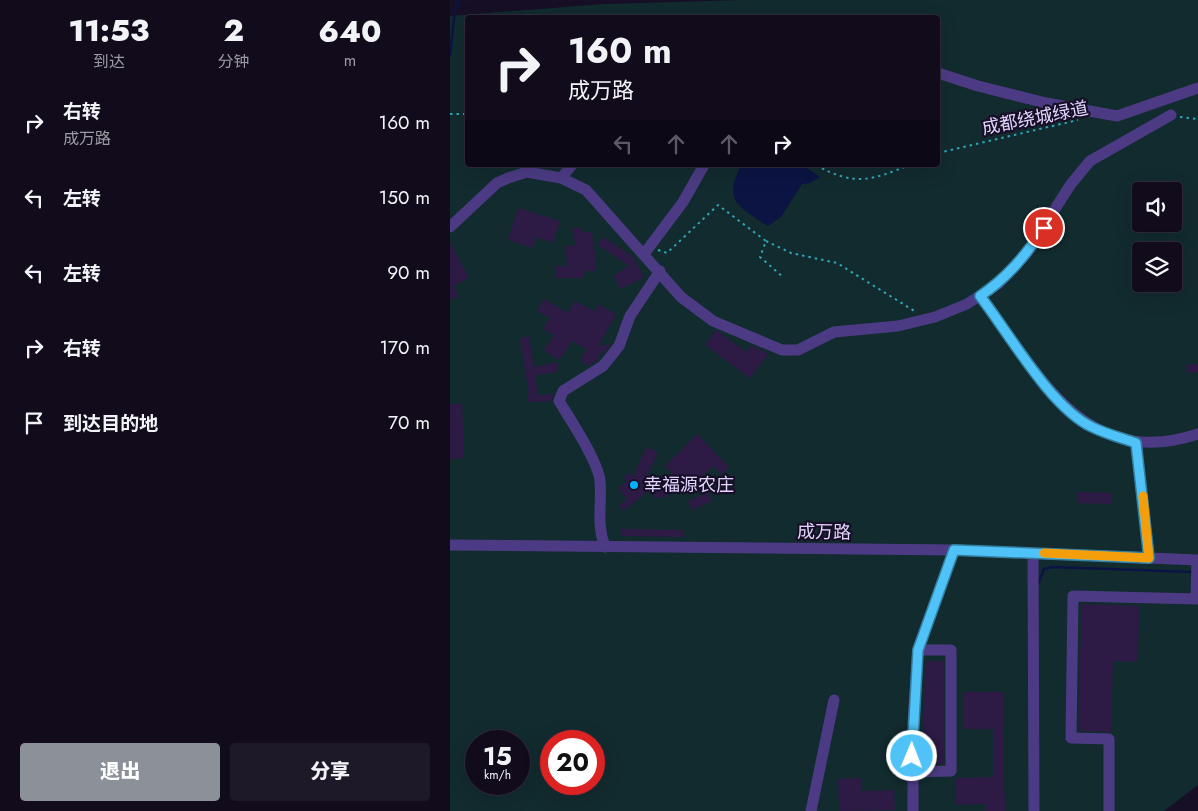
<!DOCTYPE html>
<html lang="zh">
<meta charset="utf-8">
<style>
:root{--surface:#110b1c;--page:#1e1929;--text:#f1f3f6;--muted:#9c9ba3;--line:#302b3b;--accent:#8c9099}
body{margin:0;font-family:Jost,"Noto Sans SC",sans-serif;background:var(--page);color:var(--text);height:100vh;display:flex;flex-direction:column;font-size:19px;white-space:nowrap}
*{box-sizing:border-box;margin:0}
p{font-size:16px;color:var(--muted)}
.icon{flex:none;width:28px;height:28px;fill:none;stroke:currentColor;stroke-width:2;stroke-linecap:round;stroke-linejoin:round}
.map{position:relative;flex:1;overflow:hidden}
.side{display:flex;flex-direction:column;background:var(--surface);width:450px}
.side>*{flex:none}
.hud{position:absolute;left:15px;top:15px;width:475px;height:152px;border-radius:5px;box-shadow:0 5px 20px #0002,0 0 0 1px var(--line);background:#110b1c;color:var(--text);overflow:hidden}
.fabs{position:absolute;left:682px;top:182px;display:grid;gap:10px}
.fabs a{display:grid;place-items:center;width:50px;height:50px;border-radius:5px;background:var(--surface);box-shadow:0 5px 20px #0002,0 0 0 1px var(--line);font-size:25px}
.speed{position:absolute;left:15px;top:730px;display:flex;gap:10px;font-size:25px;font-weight:700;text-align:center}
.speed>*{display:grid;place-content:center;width:65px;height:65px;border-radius:50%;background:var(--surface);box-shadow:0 5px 20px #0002,0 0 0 1px var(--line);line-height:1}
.speed small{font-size:12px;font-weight:400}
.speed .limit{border:8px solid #d22;background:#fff;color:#111}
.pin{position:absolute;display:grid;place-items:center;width:42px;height:42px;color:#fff;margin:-21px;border:2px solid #fff;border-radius:50%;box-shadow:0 1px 5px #0007}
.me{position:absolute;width:55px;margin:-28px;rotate:1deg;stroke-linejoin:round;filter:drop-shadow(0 0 4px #0008)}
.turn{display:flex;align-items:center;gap:18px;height:105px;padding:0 20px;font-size:22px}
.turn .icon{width:65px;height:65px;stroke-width:2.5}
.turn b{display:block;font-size:35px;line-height:42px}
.lanes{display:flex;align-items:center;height:48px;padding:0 20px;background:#0003;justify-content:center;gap:25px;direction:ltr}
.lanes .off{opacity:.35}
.eta{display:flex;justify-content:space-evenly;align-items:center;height:85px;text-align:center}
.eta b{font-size:30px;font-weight:800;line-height:35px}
.cta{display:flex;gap:10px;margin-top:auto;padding:10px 20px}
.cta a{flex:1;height:58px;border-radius:5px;background:var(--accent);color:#fff;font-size:20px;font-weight:800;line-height:58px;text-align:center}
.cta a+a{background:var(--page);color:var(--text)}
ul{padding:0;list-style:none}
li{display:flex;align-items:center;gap:15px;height:75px;padding:0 20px}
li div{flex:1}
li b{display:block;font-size:19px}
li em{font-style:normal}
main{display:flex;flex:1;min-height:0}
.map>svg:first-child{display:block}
.green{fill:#122b2f;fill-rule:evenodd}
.water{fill:#0b1443}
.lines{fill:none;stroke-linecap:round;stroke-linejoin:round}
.stream{stroke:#0b1443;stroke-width:2.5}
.building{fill:#2d1b46}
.path{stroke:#31a4b6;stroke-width:2;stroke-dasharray:2.5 4;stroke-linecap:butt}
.minor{stroke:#4c3b84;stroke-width:11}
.route-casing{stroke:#337fa1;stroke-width:12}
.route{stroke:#4fc3f7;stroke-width:9}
.slow{stroke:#f59e0b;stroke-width:9}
.poi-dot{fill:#03b2fc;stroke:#170f26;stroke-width:2}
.labels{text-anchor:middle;stroke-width:4.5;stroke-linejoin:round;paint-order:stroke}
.street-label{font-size:18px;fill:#e1d4fe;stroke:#170f26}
.poi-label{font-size:18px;fill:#e1d4fe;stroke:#170f26;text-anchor:start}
</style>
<main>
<section class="side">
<div class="eta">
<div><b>11:53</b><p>到达</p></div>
<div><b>2</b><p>分钟</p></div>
<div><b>640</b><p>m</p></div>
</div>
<ul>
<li><svg class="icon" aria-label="right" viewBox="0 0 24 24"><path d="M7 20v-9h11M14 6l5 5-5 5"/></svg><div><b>右转</b><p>成万路</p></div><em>160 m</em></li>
<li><svg class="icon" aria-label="left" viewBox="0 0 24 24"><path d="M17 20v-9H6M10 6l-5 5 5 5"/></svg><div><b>左转</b></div><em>150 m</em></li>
<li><svg class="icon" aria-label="left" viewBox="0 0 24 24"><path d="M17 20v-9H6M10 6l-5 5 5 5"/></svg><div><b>左转</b></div><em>90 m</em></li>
<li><svg class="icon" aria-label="right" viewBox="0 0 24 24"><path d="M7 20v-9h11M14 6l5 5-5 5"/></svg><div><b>右转</b></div><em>170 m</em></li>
<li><svg class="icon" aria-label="arrive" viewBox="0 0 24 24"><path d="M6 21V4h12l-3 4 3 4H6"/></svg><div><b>到达目的地</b></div><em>70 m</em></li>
</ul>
<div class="cta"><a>退出</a><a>分享</a></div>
</section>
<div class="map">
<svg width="748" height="811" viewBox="0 0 748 811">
<rect width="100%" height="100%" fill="#170f26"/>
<!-- green -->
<path class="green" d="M293 0H748V785L714 811H0V16L153 4ZM18 18H488V165H18ZM691 191H724V224H691ZM691 251H724V284H691ZM26 741H69V784H26ZM101 741H144V784H101Z"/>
<!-- water -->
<path class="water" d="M291 165H353L370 177 360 183 352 184 331 217 318 226C288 206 273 202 291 165Z"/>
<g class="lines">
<!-- stream -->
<path class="stream" d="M0 55 5 10 9 0
M588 584 594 569 602 567 744 572"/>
</g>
<!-- building -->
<path class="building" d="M68 208 110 221 103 243 86 237 83 248 58 240Z
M131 227 132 232H142L144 251 145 249V271H134V278H106V266H117L115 246 126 245 122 229Z
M153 237 182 256 194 277 171 289 163 276 179 266 148 245Z
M0 242 19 278 4 286 9 296 0 300Z
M94 299 118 313 125 301 146 312 148 304 166 314 148 346 161 344 154 353H150L146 361 139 366 130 361 136 349 122 341 109 360 94 350 104 335 93 329 100 318 87 311Z
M266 330 296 352 301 345 318 354 300 378 255 345Z
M79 337 84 367 107 362 108 372 85 375 88 395 103 394 102 401 77 402V395H79L70 338Z
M748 364V372L737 373 736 365Z
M0 404H12L14 458 0 459Z
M247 434 279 467 272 475 263 466 237 491 229 483H232L215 466Z
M196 447 208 452 191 489 199 482H220L217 497 204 498V487L173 511 169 505 177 499 168 488 177 481 173 477 179 473 183 477Z
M258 492 262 501 242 510 238 501Z
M628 492 662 493V504L627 503Z
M172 529 233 530V537L172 536Z
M631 604 689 606 688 662 663 661 661 732 629 731Z
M475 661H494V764H473Z
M513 692H554L553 776 556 811H536V804L506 805V778L543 777V729H513Z
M411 778 412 791 444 790 445 810 389 811 388 779Z"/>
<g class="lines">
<!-- path -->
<path class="path" d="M0 114H18
M730 117 748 119
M488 153 628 120
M366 165C403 186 421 181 459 165
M316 241 341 253 387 263 466 312
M208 250 217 253 268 205 316 241 310 257 333 277"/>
<!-- minor -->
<path class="minor" d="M488 73 528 86 596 103 667 116 748 88
M111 178 122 165
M0 227 47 183 58 178 77 172 111 178 136 190 231 297 263 321 332 350H348L384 332 448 326 485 317 517 304 548 284 576 254 621 184 640 161 721 115
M194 254 233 202 254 165
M530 296C588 372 633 472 748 434
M686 443 699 557
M0 545 504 550 748 560
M155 547C146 523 152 505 150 481 148 461 120 419 109 401L113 391 153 366 169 346 180 316 210 271
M583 553 584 811
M746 599 747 560
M462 772 501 771V650H468
M361 811 384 700
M463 811V723L468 650 504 550
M659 811V739L621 738 623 596 748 599"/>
</g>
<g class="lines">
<!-- route casing -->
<g class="route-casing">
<path id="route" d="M462 756 468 650 504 550 699 558 686 443C672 438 656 434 642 427 600 407 559 333 530 296 557 278 576 255 594 228"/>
</g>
<!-- route -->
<use href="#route" class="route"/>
<!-- slow -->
<path class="slow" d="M594 553 699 558 693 496"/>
</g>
<!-- markers -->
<circle class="poi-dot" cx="184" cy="485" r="5"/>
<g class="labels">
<!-- street labels -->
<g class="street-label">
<text transform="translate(585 118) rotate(-11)" y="6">成都绕城绿道</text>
<text transform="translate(374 532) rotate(1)" y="6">成万路</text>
</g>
<!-- poi labels -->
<g class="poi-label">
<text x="194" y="491">幸福源农庄</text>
</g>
</g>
</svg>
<div class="fabs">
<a><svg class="icon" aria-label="sound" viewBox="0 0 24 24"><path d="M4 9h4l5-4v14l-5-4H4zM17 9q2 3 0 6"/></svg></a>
<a><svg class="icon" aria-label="layers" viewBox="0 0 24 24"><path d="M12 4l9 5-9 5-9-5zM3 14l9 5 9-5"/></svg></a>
</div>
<div class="speed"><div>15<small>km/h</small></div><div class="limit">20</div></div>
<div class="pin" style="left:594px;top:228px;background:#d93025"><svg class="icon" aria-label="arrive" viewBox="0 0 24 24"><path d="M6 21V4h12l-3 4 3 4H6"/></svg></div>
<svg class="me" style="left:462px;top:756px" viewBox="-20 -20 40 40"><circle r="17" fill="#4fc3f7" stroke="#fff" stroke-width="3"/><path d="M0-11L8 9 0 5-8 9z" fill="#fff"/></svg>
<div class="hud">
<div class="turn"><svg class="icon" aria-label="right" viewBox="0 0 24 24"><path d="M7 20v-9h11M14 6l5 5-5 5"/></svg><div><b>160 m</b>成万路</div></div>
<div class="lanes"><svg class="icon off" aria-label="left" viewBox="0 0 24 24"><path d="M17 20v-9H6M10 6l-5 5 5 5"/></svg><svg class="icon off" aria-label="ahead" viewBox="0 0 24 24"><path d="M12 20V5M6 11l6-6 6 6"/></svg><svg class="icon off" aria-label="ahead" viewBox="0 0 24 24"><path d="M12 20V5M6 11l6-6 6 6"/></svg><svg class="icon" aria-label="right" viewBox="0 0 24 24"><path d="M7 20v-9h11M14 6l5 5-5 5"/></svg></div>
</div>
</div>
</main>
